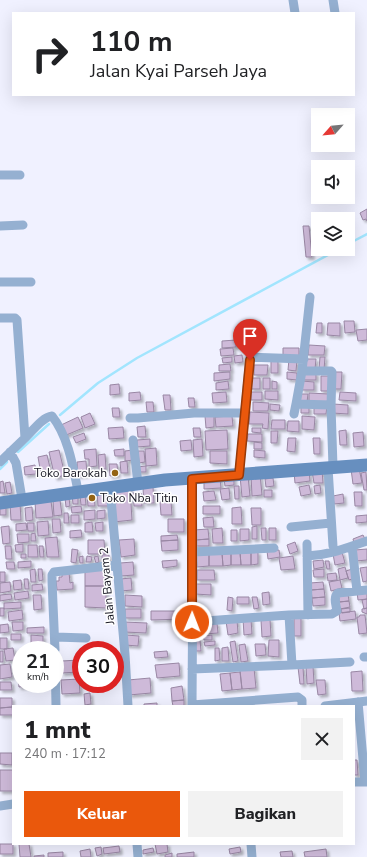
<!DOCTYPE html>
<html lang="id">
<meta charset="utf-8">
<style>
:root{--surface:#fff;--page:#f2f2f2;--text:#202124;--muted:#757577;--accent:#ea580c}
body{margin:0;font-family:"Nunito Sans",sans-serif;background:var(--page);color:var(--text);height:100vh;display:flex;flex-direction:column;font-size:15px;white-space:nowrap}
*{box-sizing:border-box;margin:0}
p{font-size:13px;color:var(--muted)}
.icon{flex:none;width:22px;height:22px;fill:none;stroke:currentColor;stroke-width:2;stroke-linecap:round;stroke-linejoin:round}
.map{position:relative;flex:1;overflow:hidden}
.details{position:absolute;left:12px;top:705px;width:343px;height:140px;display:flex;flex-direction:column;background:var(--surface);border-radius:0px;box-shadow:0 4px 16px #0002}
.details>*{flex:none}
.top-card{position:absolute;left:12px;top:12px;width:343px;height:84px;border-radius:0px;box-shadow:0 4px 16px #0002;background:#fff;color:var(--text);overflow:hidden}
.needle{width:26px;rotate:243deg}
.fabs{position:absolute;left:311px;top:108px;display:grid;gap:8px}
.fabs a{display:grid;place-items:center;width:44px;height:44px;border-radius:0px;background:var(--surface);box-shadow:0 4px 16px #0002;font-size:20px}
.speed{position:absolute;left:12px;top:641px;display:flex;gap:8px;font-size:20px;font-weight:700;text-align:center}
.speed>*{display:grid;place-content:center;width:52px;height:52px;border-radius:50%;background:var(--surface);box-shadow:0 4px 16px #0002;line-height:1}
.speed small{font-size:10px;font-weight:400}
.speed .limit{border:6px solid #d22;background:#fff;color:#111}
.pin{position:absolute;display:grid;place-items:center;width:34px;height:34px;color:#fff;margin:-41px -17px;border-radius:50% 50% 50% 0;rotate:-45deg;box-shadow:0 0 4px #0007}
.pin .icon{rotate:45deg}
.me{position:absolute;width:44px;margin:-22px;rotate:1deg;stroke-linejoin:round;filter:drop-shadow(0 0 3px #0008)}
.turn{display:flex;align-items:center;gap:14px;height:84px;padding:0 12px;font-size:18px}
.turn .icon{width:52px;height:52px;stroke-width:2.5}
.turn b{display:block;font-size:28px;line-height:34px}
.round{display:grid;place-items:center;flex:none;width:42px;height:42px;border-radius:0px;background:var(--page)}
.headline{display:flex;align-items:center;justify-content:space-between;height:68px;padding:0 12px}
h1{font-size:24px;font-weight:800;line-height:30px}
.button{display:flex;gap:8px;margin-top:auto;padding:8px 12px}
.button a{flex:1;height:46px;border-radius:0px;background:var(--accent);color:#fff;font-size:16px;font-weight:800;line-height:46px;text-align:center}
.button a+a{background:var(--page);color:var(--text)}
.map>svg:first-child{display:block}
.lines{fill:none;stroke-linecap:round;stroke-linejoin:round}
.stream{stroke:#a2e5fe;stroke-width:2.5}
.building{fill:#cebad9;stroke:#9987a4;filter:url(#shadow)}
.street{stroke:#95b0d1;stroke-width:9}
.secondary{stroke:#678fbf;stroke-width:13}
.route-casing{stroke:#983908;stroke-width:10}
.route{stroke:#ea580c;stroke-width:7}
.poi-dot{fill:#946314;stroke:#fff;stroke-width:1.5}
.labels{text-anchor:middle;stroke-width:3;stroke-linejoin:round;paint-order:stroke}
.poi-label{font-size:12px;fill:#161622;stroke:#fff;text-anchor:end}
.street-label{font-size:12px;fill:#161622;stroke:#fff}
</style>
<div class="map">
<svg width="367" height="857" viewBox="0 0 367 857">
<defs>
<filter id="shadow"><feDropShadow dx="2.5" dy="2.5" stdDeviation="1" flood-color="#0004"/></filter>
</defs>
<rect width="100%" height="100%" fill="#f0f1ff"/>
<g class="lines">
<!-- stream -->
<path class="stream" d="M348 244 367 234
M60 415 98 383 137 358 339 249
M18 452 49 424
M0 469 7 462"/>
</g>
<!-- building -->
<path class="building" d="M367 209V221L366 219 363 220 360 213Z
M303 226H309L312 257H306Z
M344 321H354L355 332 345 333Z
M317 323H322V333H316Z
M328 323H340V336L327 335Z
M367 329V340L358 341 356 330Z
M236 340V347L222 348V341Z
M309 345 325 346 324 355H308Z
M233 348 234 355 221 356 220 349Z
M283 348H299V357L283 356Z
M242 355 243 362 235 363 234 356Z
M232 357V362L223 363 222 358Z
M320 357H325L324 370 319 369Z
M289 359 297 360 296 371 288 370Z
M305 359H316L315 369 304 368Z
M271 360 278 361V373H271Z
M230 364 231 371H219V365Z
M254 365H268L267 375H254Z
M230 372V379L214 381V373Z
M287 372 297 373V380L287 379Z
M303 372 316 373V380H303Z
M334 372H342L341 389H333Z
M321 376H329V391H321Z
M251 378H260V389H251Z
M263 378H270V389H263Z
M228 381 229 389 216 390V383Z
M272 381 277 382V389H272Z
M302 381 314 382V390H302Z
M119 384 120 394 110 395V385Z
M265 391H278V400L265 399Z
M140 392 141 400 129 401V393Z
M226 392 227 402 213 403 212 393Z
M251 392H262V400H251Z
M340 392 356 393V401L339 400Z
M309 393 329 394 328 403H309Z
M298 394H308L307 402H298Z
M163 395H170L171 410H165Z
M188 398H194L195 407H189Z
M146 402H153L154 412H147Z
M253 402 269 403 268 411H253Z
M270 404 280 405 279 411 270 410Z
M333 404 348 405V414L332 413Z
M314 405 327 406 326 414H314Z
M301 406 309 407V413H301Z
M112 408H119L120 417H113Z
M250 412 269 413 268 429 262 428 263 424H249Z
M90 413 95 424 85 428 81 417Z
M214 415V427L206 428 205 416Z
M232 416 233 426 216 427 215 417Z
M302 416 315 417 314 430 302 429Z
M78 417 83 428 64 436 59 426Z
M272 420H285V429H271Z
M288 421H299V432L287 431Z
M145 426 146 437H138L137 427Z
M123 427 124 438 109 439 108 428Z
M193 428H200L201 437H194Z
M252 428H261V433L252 432Z
M227 430 228 449 206 450 205 431Z
M346 430 347 445H340L339 431Z
M271 431H278L277 443H271Z
M363 432 364 446 354 447 353 433Z
M84 433 86 439 76 443 73 437Z
M248 434H262V442L247 441Z
M288 438H296L295 452 287 451Z
M313 438H320V454H314Z
M150 439V446L137 447V440Z
M202 439 203 456 194 457 193 440Z
M191 440 192 450 181 451 180 441Z
M254 442 262 443V449H254Z
M156 448 157 465 146 466 145 449Z
M96 449 97 466 89 467V459H85L84 450Z
M124 449V456H115L114 450Z
M59 450 65 475 55 478 49 452Z
M133 450 134 460 125 461V451Z
M254 450 265 451V458L254 457Z
M138 451H144L145 462 139 463Z
M210 451H227V464L210 463Z
M105 454 106 469H99L98 455Z
M47 455 51 472 41 474 38 457Z
M86 461 87 475 78 476 77 462Z
M127 461 128 473H121L120 462Z
M109 464H117L118 475 110 476Z
M35 465 36 474 25 475 24 467Z
M146 466V472H138L137 467Z
M359 468 362 483 353 484 351 469Z
M309 470 310 481 295 483 294 472Z
M322 470 323 483H314L312 471Z
M366 472 367 490H364L361 473Z
M260 474 262 495 252 496 251 475Z
M240 476H248L250 496 242 497Z
M220 478 221 488 204 489V479Z
M234 478V485L225 486 224 479Z
M273 478 274 486 266 487 265 479Z
M3 481 5 493H0V482Z
M10 482 12 493 7 494 5 483Z
M309 485 311 494 301 496 299 487Z
M320 485 321 493 315 494 314 486Z
M234 486H239V499H235Z
M130 487 132 520 114 522 111 489Z
M153 487 154 503H144L143 488Z
M229 488 230 499 222 500 220 489Z
M264 490H272V497H264Z
M97 491H107L108 506H98Z
M214 491 216 500 204 501 203 492Z
M354 492H362V506H355Z
M133 493H141L142 506H134Z
M87 494H94L95 506H88Z
M343 494 344 503 334 504 333 496Z
M72 495H78V504H73Z
M85 495 86 505H81L80 496Z
M65 498H69L70 506 66 507Z
M60 500 62 515 54 516 53 501Z
M51 501 53 517 36 518 35 502Z
M171 501 172 515H161L160 502Z
M20 503 21 520H11L10 504Z
M6 504V515H0V505Z
M81 506 82 512 72 513 71 507Z
M203 506H220V514H203Z
M32 507 33 520 26 521 25 508Z
M241 507 242 524H232V508Z
M251 508H261V525H252Z
M95 510V519L84 520V511Z
M105 510V518L97 519V511Z
M64 513H68L69 523H64Z
M71 515H79V523H71Z
M367 515V522L356 523V516Z
M213 517 214 527H204L203 518Z
M52 519H60L61 532 53 533Z
M168 519H184V532H168Z
M48 521 49 535 38 536 37 522Z
M92 522 93 532H85V523Z
M103 522V531H96L95 523Z
M26 523 27 530 16 531V524Z
M27 523H34V531H28Z
M9 526 10 543 3 544 1 527Z
M257 526V539H252V527Z
M222 528 223 543H213L212 529Z
M261 528H266V540H262Z
M269 528H276V540H269Z
M208 529 209 539 195 540 194 530Z
M240 529H249V540L240 541Z
M81 530 82 537 70 538V531Z
M231 530H237V541H231Z
M35 533 36 541H31V534Z
M17 534H29V542L18 543Z
M177 535 178 540 161 541V536Z
M363 535 365 539 354 543 353 539Z
M57 537 59 557H47L45 538Z
M134 539 135 555 121 557 119 540Z
M209 539V546H195V540Z
M88 540H104L105 554H88Z
M178 540V550L162 551 161 541Z
M295 542 298 551 290 554 287 545Z
M23 544V552H16L15 545Z
M28 545H37L38 557H28Z
M5 546H11L12 559H6Z
M39 546H43L44 557H40Z
M72 549 78 550 76 563 71 562Z
M367 549V560L356 561 355 550Z
M279 550 280 557 268 559 267 551Z
M240 552 241 565H231V553Z
M240 552H251V565H241Z
M251 552H258V564L251 565Z
M342 552 345 563 335 565 333 554Z
M222 553 223 566H209V554Z
M222 553H231V565L223 566Z
M21 554H26V558H21Z
M196 554H209V566L197 567Z
M102 555H109V562H102Z
M83 556V563H80L79 557Z
M87 556 92 557 91 562H86Z
M98 556 99 562 96 563 94 557Z
M293 556 295 569 281 570 279 558Z
M177 560V566L163 568 162 561Z
M323 560 324 567 314 569 313 561Z
M31 561V567L18 568V562Z
M325 561H329L330 569H327Z
M6 562H14L15 569H7Z
M133 562 134 575 121 576 120 563Z
M345 567 348 578 340 580 338 569Z
M367 567V581L363 582 360 568Z
M35 569 36 582H31L30 570Z
M38 569H42L43 580 39 581Z
M324 569V577H314L313 570Z
M352 569 355 578 349 580 346 571Z
M85 570H106V586H85Z
M197 570H214L215 580H197Z
M0 572H5V582H0Z
M62 572H69L70 583 73 582V589L57 590 56 581H59V577H62Z
M336 573 337 580 328 581 327 574Z
M131 578 132 590 121 591 120 579Z
M24 579H28L29 589H25Z
M21 580 22 589 14 590 13 581Z
M340 580 342 588 331 591 329 582Z
M10 582 11 591 0 593V583Z
M323 582 324 589 311 590 310 583Z
M42 584 43 590 32 591V585Z
M195 584H211V595L195 594Z
M85 586H106V608L85 607Z
M324 589 325 597 312 598 311 590Z
M28 591 29 598 15 600 14 593Z
M367 591V599L358 600 357 592Z
M269 592 270 604 263 605 262 593Z
M11 594 12 599 0 601V595Z
M348 594 349 601 339 602 338 595Z
M33 595H41L42 609 34 610Z
M125 595 142 596V607L125 606Z
M228 597 233 598 232 611 227 610Z
M237 597H249V604H237Z
M252 597H257L259 608 254 609Z
M325 597V605L313 606 312 598Z
M367 599V608L364 609 362 600Z
M349 601 350 607 340 609 339 602Z
M21 602V608L4 609V603Z
M0 608H4V616H0Z
M350 608V612L342 613 341 609Z
M367 608V614L362 612V609Z
M125 609H141V618H125Z
M22 610 23 619 9 621 8 612Z
M151 611H183V619L151 620Z
M355 611 356 619 340 621 339 613Z
M360 615H365L367 633 359 634 357 617H359Z
M294 617H301V636H294Z
M243 619H251L252 634 244 635Z
M270 619 271 636 262 637 261 620Z
M237 620 238 633 228 635 226 621Z
M12 622H23V630L13 631Z
M124 622 147 623 146 633 124 632Z
M217 623 218 633 205 634 204 624Z
M8 624 9 632 0 633V625Z
M44 627V633H27V628Z
M11 634H21V640H11Z
M31 635 43 636V643H31Z
M126 635 139 636 138 646 125 645Z
M212 635V640H204L203 636Z
M0 638H7V649H0Z
M194 640H200L201 651H195Z
M269 640H279V657L268 656Z
M215 641V645L205 646 204 642Z
M235 641 238 661 233 662 230 642Z
M245 644 248 661 241 662 239 645Z
M255 644H265L266 655 256 656Z
M228 647 229 661H222V648Z
M13 648 15 660 6 661 4 649Z
M215 648H219L220 660 215 661Z
M0 651H3V662H0Z
M167 651 168 657 155 658 154 652Z
M79 660V672L62 673V661Z
M14 663H21V670H15Z
M179 663 180 676 157 678 155 665Z
M10 664 12 677 0 679V665Z
M306 666H313L314 683 307 684Z
M298 667H303L304 684H300Z
M254 668 256 688 242 689 240 670Z
M362 671 363 691H352L351 672Z
M240 672 242 689 232 690 230 673Z
M230 673 232 690 222 691 220 674Z
M18 676H21V684H35V686L19 687Z
M150 678 151 693 129 695 128 680Z
M79 679 80 693 62 694 61 680Z
M316 680H325L326 694 318 695Z
M0 682H11L12 690H0Z
M182 686 184 700 172 701 171 688Z
M90 693 91 704 85 705 84 694Z
M0 698H12V707L0 708Z
M184 700V706H173L172 701Z
M157 703V706H144V704Z
M12 707 13 715H0V708Z
M0 753H12V765L0 764Z
M354 760H357L358 775H354Z
M0 770H13V791H0Z
M0 844H13V854H0Z
M19 844H29L31 857H20Z
M155 844H167L168 852 157 854Z
M119 846 120 852 104 854 103 848Z
M101 847 102 854 97 856 95 848Z
M240 847 241 852 230 854 229 849Z
M153 848 154 852 143 854V850Z
M90 849 91 857H81L80 851Z
M326 849 327 857H305L304 852Z
M292 851 293 857H281L280 852Z
M63 852V857H48V853Z
M194 852V857H177V854Z
M172 853V857H165V855Z
M44 855V857H34V856Z"/>
<g class="lines">
<!-- street -->
<path class="street" d="M293 0 295 13
M333 0 335 13
M0 175H20
M0 226 23 225
M0 282H31
M310 297 302 371 296 404 331 405
M0 318H15L17 320 25 438 0 462
M302 371H331L332 372 331 406 333 467
M294 414 296 404
M130 418H138L194 413H245
M25 438C32 432 42 417 52 416 68 436 73 466 78 491
M133 440 138 484
M10 452 16 463 22 499
M328 468 333 546
M239 475 250 357 304 359
M110 488 125 654 128 706
M291 527 331 523
M307 544 308 615
M352 546 357 591
M193 552 274 548
M307 556C330 555 346 548 367 541
M192 622 289 615 332 614 337 611C336 605 333 597 338 593L367 590
M55 637 86 638
M55 650 52 581V575L54 572 117 565
M55 654 56 706
M364 657H367
M292 665 350 662
M192 669 292 665 289 615
M358 702 365 782
M192 705 298 697 302 700V706
M192 706 193 552 192 479
M325 706 367 701
M354 782H367
M0 806 13 804
M137 844 138 857
M251 844 252 857"/>
<!-- secondary -->
<path class="secondary" d="M0 503 165 480 367 465"/>
</g>
<g class="lines">
<!-- route casing -->
<g class="route-casing">
<path id="route" d="M192 622V479L239 475 250 360"/>
</g>
<!-- route -->
<use href="#route" class="route"/>
</g>
<!-- markers -->
<g class="poi-dot">
<circle cx="115" cy="473" r="4"/>
<circle cx="92" cy="498" r="4"/>
</g>
<g class="labels">
<!-- poi labels -->
<g class="poi-label">
<text x="107" y="477">Toko Barokah</text>
<text x="100" y="502" text-anchor="start">Toko Nba Titin</text>
</g>
<!-- street labels -->
<g class="street-label">
<text transform="translate(107 586) rotate(-95)" y="4">Jalan Bayam 2</text>
</g>
</g>
</svg>
<div class="fabs">
<a><svg class="needle" viewBox="-14 -14 28 28"><path d="M0-13l5 13h-10z" fill="#e53935"/><path d="M0 13l5-13h-10z" fill="#757577"/></svg></a>
<a><svg class="icon" aria-label="sound" viewBox="0 0 24 24"><path d="M4 9h4l5-4v14l-5-4H4zM17 9q2 3 0 6"/></svg></a>
<a><svg class="icon" aria-label="layers" viewBox="0 0 24 24"><path d="M12 4l9 5-9 5-9-5zM3 14l9 5 9-5"/></svg></a>
</div>
<div class="speed"><div>21<small>km/h</small></div><div class="limit">30</div></div>
<div class="pin" style="left:250px;top:360px;background:#d93025"><svg class="icon" aria-label="arrive" viewBox="0 0 24 24"><path d="M6 21V4h12l-3 4 3 4H6"/></svg></div>
<svg class="me" style="left:192px;top:622px" viewBox="-20 -20 40 40"><circle r="17" fill="#ea580c" stroke="#fff" stroke-width="3"/><path d="M0-11L8 9 0 5-8 9z" fill="#fff"/></svg>
<div class="top-card">
<div class="turn"><svg class="icon" aria-label="right" viewBox="0 0 24 24"><path d="M7 20v-9h11M14 6l5 5-5 5"/></svg><div><b>110 m</b>Jalan Kyai Parseh Jaya</div></div>
</div>
<section class="details">
<div class="headline"><div><h1>1 mnt</h1><p>240 m · 17:12</p></div><a class="round"><svg class="icon" aria-label="close" viewBox="0 0 24 24"><path d="M6 6l12 12M18 6L6 18"/></svg></a></div>
<div class="button"><a>Keluar</a><a>Bagikan</a></div>
</section>
</div>
